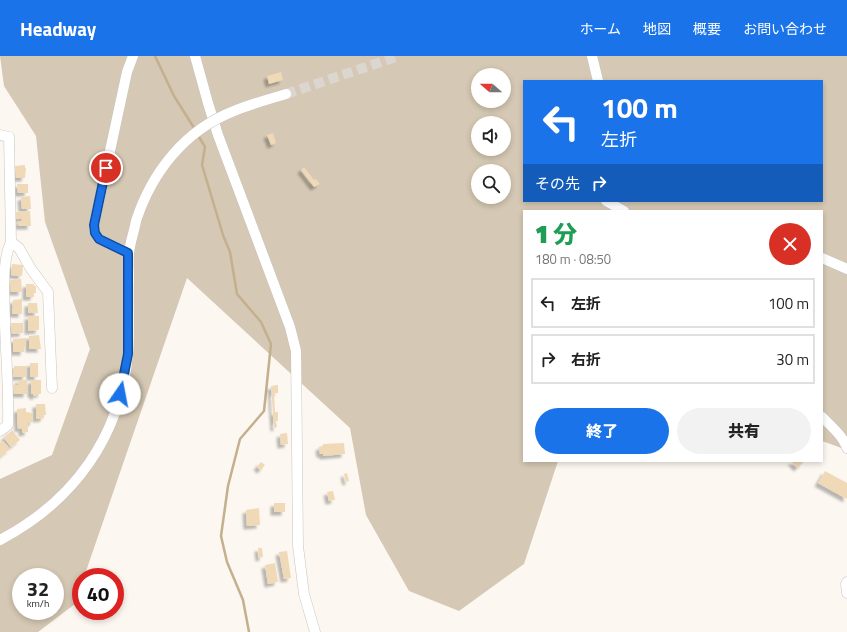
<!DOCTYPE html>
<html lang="ja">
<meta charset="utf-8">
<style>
:root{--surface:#fff;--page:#f2f2f2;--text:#222;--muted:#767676;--line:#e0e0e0;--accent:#1a73e8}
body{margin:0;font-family:"Titillium Web","Noto Sans JP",sans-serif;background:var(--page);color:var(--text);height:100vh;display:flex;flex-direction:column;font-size:15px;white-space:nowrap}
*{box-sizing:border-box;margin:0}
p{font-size:13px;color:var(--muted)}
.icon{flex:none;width:22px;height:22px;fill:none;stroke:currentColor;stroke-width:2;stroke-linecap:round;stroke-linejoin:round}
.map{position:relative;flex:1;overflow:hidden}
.details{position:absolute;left:523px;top:154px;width:300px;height:252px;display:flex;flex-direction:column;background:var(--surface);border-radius:0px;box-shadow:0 2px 6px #0003}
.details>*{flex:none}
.guide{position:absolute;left:523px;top:24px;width:300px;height:122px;border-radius:0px;box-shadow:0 2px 6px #0003;background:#1a73e8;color:#fff;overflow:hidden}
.needle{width:26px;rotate:290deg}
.tools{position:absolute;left:471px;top:12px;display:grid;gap:8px}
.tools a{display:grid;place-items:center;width:40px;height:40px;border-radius:50%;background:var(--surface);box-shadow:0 2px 6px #0003;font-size:20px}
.speed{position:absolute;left:12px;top:512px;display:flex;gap:8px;font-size:20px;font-weight:700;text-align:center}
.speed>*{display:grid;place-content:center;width:52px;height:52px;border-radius:50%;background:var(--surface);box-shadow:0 2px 6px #0003;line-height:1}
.speed small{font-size:10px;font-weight:400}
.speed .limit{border:6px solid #d22;background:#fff;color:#111}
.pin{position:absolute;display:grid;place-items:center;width:34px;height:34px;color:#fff;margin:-17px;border:2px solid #fff;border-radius:50%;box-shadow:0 1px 4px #0007}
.me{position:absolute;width:44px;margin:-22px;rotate:12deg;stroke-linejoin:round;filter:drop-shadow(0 0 3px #0008)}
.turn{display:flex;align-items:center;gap:14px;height:84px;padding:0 12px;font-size:18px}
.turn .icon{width:52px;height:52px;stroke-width:2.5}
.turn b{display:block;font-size:28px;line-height:34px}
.then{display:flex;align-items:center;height:38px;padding:0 12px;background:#0003;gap:8px;font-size:15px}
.round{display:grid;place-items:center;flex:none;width:42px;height:42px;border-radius:21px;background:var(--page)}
.overview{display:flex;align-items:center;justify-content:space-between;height:68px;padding:0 12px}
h1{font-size:24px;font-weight:800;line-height:30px;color:#1e9e55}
.primary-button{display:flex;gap:8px;margin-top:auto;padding:8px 12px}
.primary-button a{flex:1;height:46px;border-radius:24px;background:var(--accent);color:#fff;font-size:16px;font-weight:800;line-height:46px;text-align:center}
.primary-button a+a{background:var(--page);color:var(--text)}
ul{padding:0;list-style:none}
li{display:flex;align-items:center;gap:12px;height:50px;margin:0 8px 6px;padding:0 4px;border:2px solid var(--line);border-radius:0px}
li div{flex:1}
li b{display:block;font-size:15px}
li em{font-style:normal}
header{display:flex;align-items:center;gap:24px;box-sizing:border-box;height:56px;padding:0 20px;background:var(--accent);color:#fff}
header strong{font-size:19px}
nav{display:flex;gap:22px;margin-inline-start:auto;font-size:14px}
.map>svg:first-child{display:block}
.green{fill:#d5c8b4;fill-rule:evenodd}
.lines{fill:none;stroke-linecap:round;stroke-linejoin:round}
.stream{stroke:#c4af8e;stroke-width:2.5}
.building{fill:#efd9b7;filter:url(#shadow)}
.minor-tunnel{stroke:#dbd6d0;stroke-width:10;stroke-dasharray:10 5;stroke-linecap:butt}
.minor-casing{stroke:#c9c5bf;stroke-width:11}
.minor{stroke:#fff;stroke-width:10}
.minor-bridge-casing{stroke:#c9c5bf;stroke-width:11;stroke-linecap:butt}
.minor-bridge{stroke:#fff;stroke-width:10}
.route-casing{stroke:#114b97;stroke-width:10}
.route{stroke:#1a73e8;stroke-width:7}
</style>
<header>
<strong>Headway</strong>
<nav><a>ホーム</a><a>地図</a><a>概要</a><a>お問い合わせ</a></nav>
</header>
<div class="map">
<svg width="847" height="576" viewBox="0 0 847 576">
<defs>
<filter id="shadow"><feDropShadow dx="-3.5" dy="3.5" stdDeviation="1" flood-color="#0004"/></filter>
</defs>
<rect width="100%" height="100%" fill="#fcf7f0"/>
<!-- green -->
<path class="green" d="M0 0H847V394L822 385V155H524V405H558L524 508 459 555 409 535 366 459 350 372 187 222 84 521H81V530L75 548 38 576H0V423L52 399 90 293 45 166 36 80 4 30ZM478 19H504V45H478ZM524 25H822V145H524ZM478 67H504V93H478ZM478 115H504V141H478ZM21 521H55V555H21Z"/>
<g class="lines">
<!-- stream -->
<path class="stream" d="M155 0 174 40 196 75
M198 79 205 91 202 109 223 179 230 196 237 238 261 266 271 288 264 355 240 383 228 430 221 480 227 506 243 544 249 576"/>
</g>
<!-- building -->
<path class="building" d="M281 16 283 24 269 28 267 20Z
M273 77 276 87 271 89 267 79Z
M25 109V112H26L25 122H16L15 110Z
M304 111 314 124 316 123 320 128 314 131 301 114Z
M17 128H28V137H18Z
M30 140 31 153H22L21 141Z
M21 155V163H16V156Z
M30 155 31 170H19L18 165H22L21 156Z
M12 208 23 209 22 220 11 219Z
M21 223 22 236H11L10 224Z
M26 228H34V230H36V237H34V241H26Z
M22 243V258H12L13 244Z
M28 247H37L38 257H28Z
M28 260H39V274L28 275Z
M11 267H23V277L12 278Z
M39 279 41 293H29V280Z
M26 282V291H24V296H13V283Z
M30 307H38V321H30Z
M14 310H26V321H13V312H14Z
M18 324H27V338H14L13 329H18Z
M31 324H41V338H36L37 340H33V338H31Z
M278 329V337H274L275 356H278V365H276L277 371 274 372 271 330Z
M36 348H45L46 359H44V362L36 363Z
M26 352V356L33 357V366L28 367V376L22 377V372L18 373 17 353Z
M12 374 20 384 11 391 4 382Z
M287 377 288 388 281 389 280 378Z
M3 385 10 393 0 401V387Z
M344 387 345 398 323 400V398H320L319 391 323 390V388Z
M791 405H802L803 407 797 412Z
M261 406 265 409 261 414 257 411Z
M825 415 847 427V443L818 427Z
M347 417 349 425 346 426 344 418Z
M333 435 335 444 329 445 327 436Z
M274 447H285V456H274Z
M259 452 260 469 247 470 246 454Z
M258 492H262L263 501 259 502Z
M287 495 291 522 284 523 279 496Z
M275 507 278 526 268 528 265 509Z"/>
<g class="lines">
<!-- minor-tunnel -->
<path class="minor-tunnel" d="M286 38 399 0"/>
<!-- minor casing -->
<g class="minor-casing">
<path id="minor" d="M195 0 208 47 218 79 290 271 296 295 298 490 304 538 315 576
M592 0 598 25
M0 79 9 81 11 186C1 205 5 246 5 268 6 302 9 335 8 369L0 375
M606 145 624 155
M11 186 19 192 31 213 48 236 52 332
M129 197 99 183 95 177 94 169 127 16 133 0
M822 202 847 213
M822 361C831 370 843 380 847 392
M0 484C74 445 120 381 128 298 130 273 128 247 129 222 129 214 128 205 129 197 130 187 134 176 136 165
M847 526 846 528 847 537"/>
</g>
<!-- minor -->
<use href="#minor" class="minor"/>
<!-- minor-bridge casing -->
<g class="minor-bridge-casing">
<path id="minor-bridge" d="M136 165C152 116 185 74 234 55 251 48 269 43 286 38"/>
</g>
<!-- minor-bridge -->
<use href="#minor-bridge" class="minor-bridge"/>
</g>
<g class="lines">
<!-- route casing -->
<g class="route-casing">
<path id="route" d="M106 112 94 169 95 177 99 183 128 197V298L120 338"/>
</g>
<!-- route -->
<use href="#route" class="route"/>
</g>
</svg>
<div class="tools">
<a><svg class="needle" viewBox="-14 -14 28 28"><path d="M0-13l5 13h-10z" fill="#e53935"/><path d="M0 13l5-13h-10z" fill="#767676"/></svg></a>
<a><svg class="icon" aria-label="sound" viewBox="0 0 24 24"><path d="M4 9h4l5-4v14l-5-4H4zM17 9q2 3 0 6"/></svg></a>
<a><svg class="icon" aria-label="search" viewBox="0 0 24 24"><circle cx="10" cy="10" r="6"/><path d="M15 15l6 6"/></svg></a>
</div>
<div class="speed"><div>32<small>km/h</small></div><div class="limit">40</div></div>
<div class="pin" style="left:106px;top:112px;background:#d93025"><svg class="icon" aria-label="arrive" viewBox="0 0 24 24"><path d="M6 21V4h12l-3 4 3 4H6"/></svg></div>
<svg class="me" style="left:120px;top:338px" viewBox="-20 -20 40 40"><circle r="19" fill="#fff"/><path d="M0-13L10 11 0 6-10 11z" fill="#1a73e8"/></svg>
<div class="guide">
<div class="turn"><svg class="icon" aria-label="left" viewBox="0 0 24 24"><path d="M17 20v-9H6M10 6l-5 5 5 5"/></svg><div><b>100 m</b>左折</div></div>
<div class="then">その先<svg class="icon" aria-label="right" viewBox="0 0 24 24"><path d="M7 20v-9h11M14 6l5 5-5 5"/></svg></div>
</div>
<section class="details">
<div class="overview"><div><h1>1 分</h1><p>180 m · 08:50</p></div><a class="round" style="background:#d93025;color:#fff"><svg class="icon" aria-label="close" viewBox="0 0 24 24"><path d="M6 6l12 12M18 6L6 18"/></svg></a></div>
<ul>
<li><svg class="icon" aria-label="left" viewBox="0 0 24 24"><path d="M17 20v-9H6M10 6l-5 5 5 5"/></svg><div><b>左折</b></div><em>100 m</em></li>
<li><svg class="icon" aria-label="right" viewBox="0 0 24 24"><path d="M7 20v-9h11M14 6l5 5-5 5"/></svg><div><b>右折</b></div><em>30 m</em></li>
</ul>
<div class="primary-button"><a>終了</a><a>共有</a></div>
</section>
</div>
